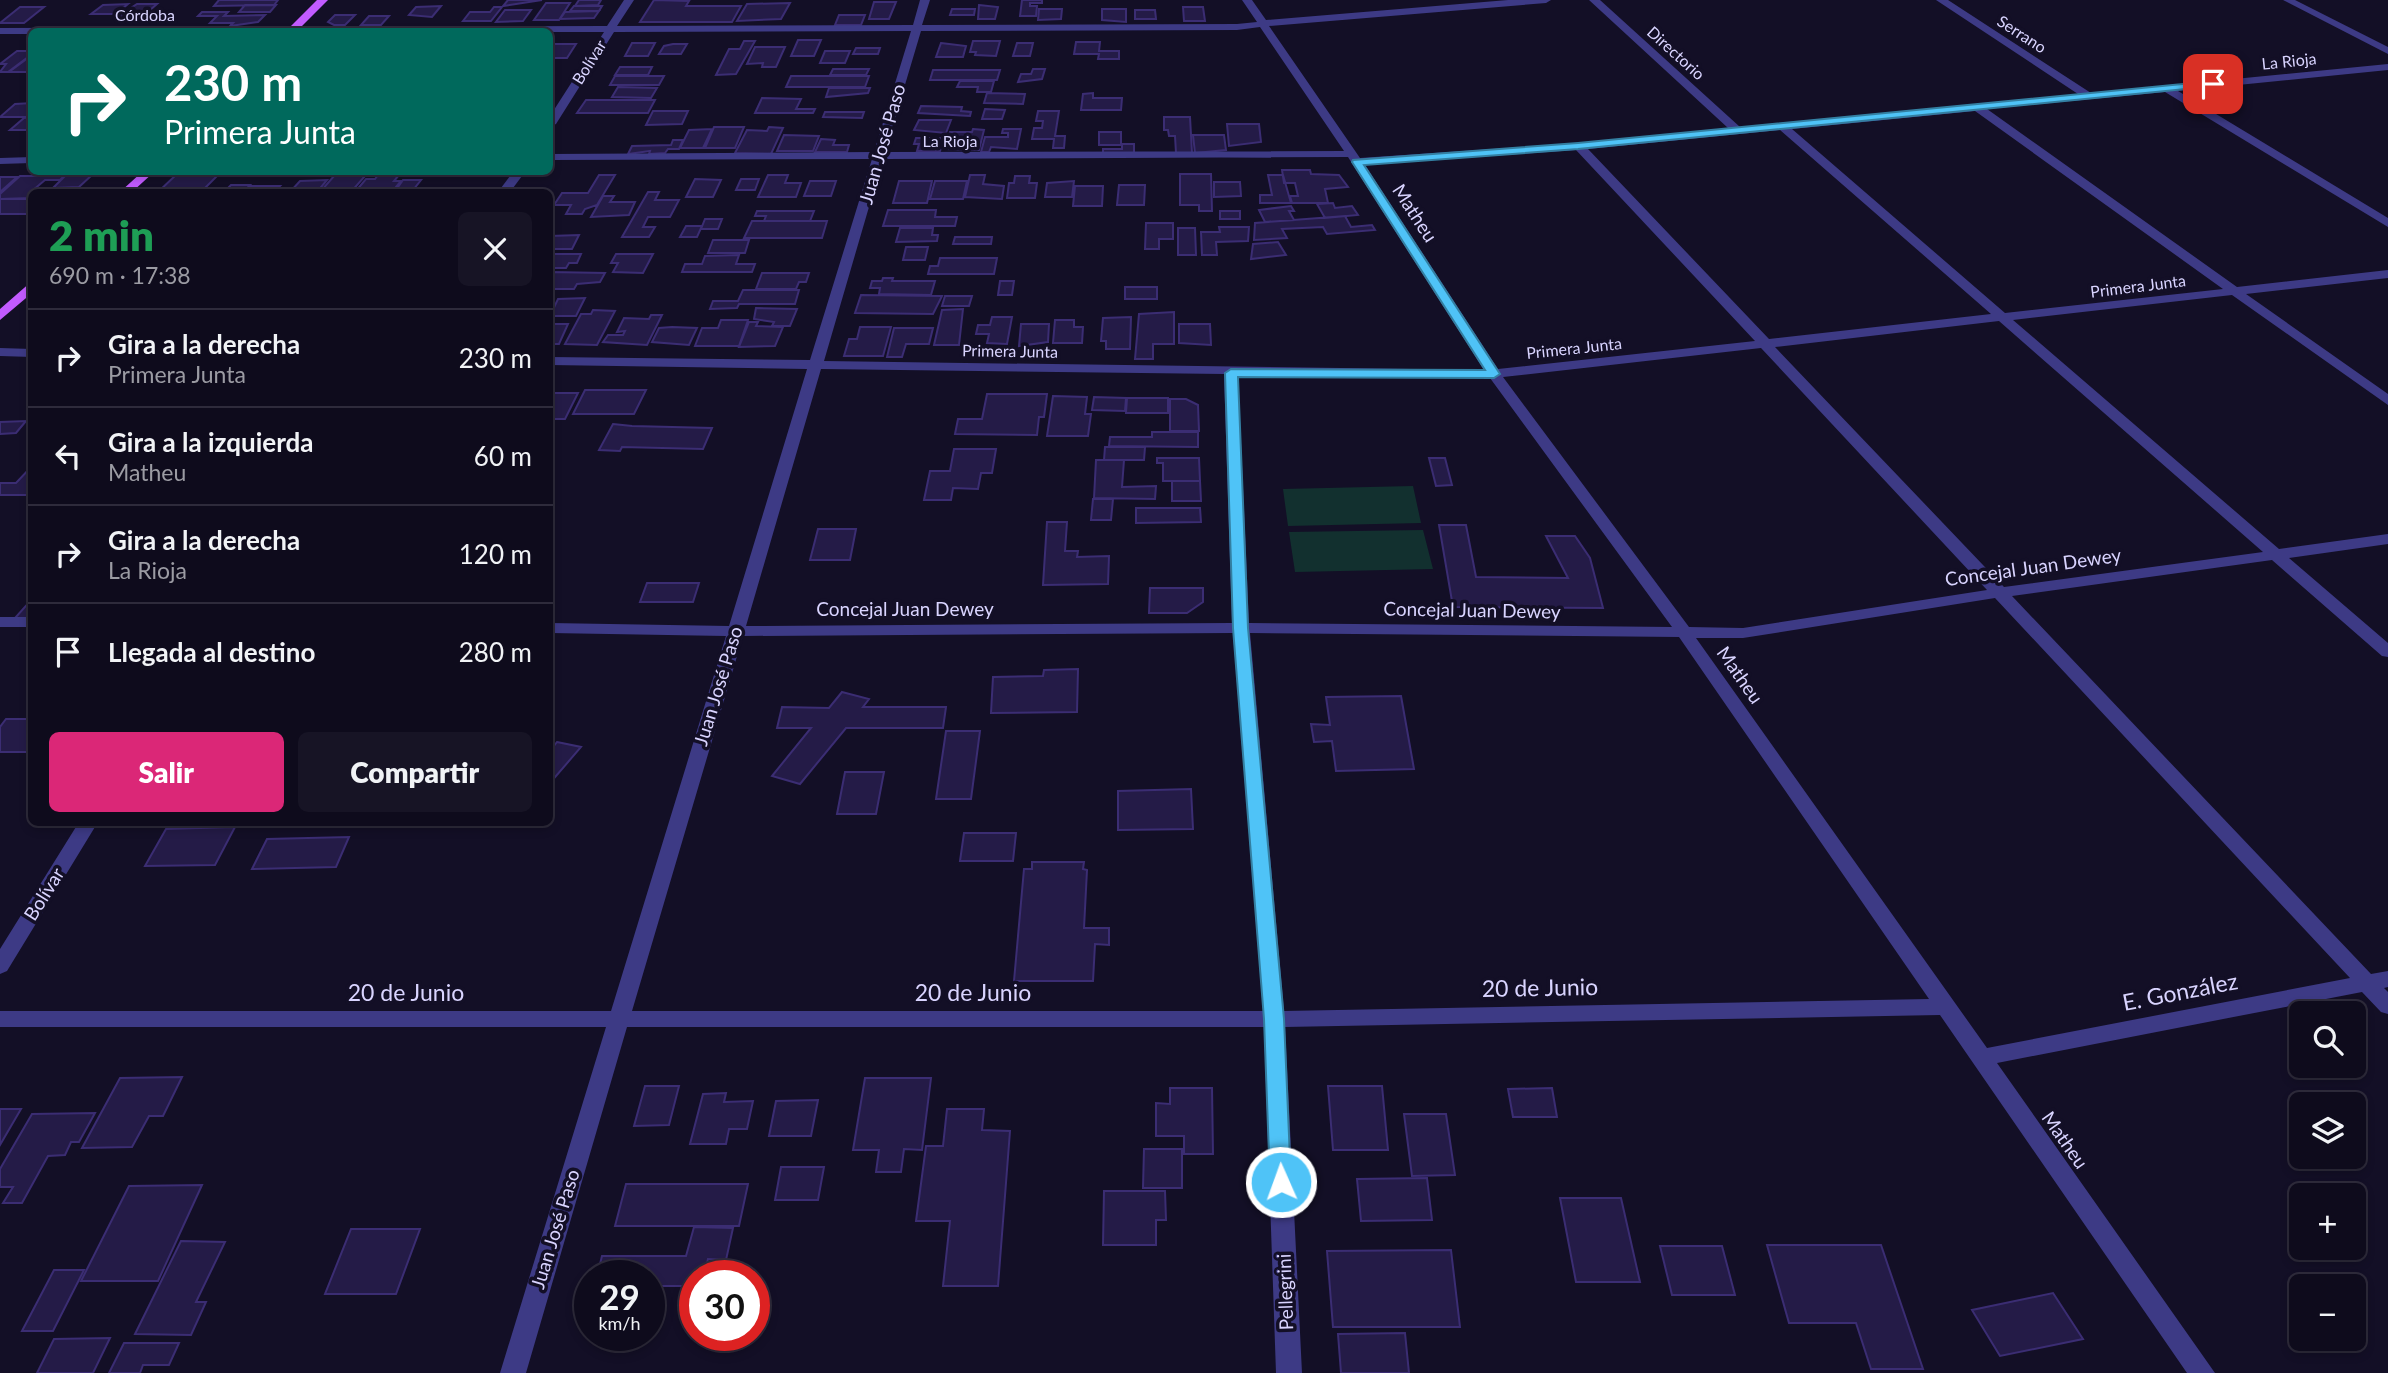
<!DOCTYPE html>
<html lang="es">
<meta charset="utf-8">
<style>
:root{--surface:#0e0b1c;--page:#171425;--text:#f1f3f6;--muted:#9b9ba3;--line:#2e2b3b;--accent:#db2777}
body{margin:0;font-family:Lato,sans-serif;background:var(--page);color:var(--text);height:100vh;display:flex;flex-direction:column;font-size:26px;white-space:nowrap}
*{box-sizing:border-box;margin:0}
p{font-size:23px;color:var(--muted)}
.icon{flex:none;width:38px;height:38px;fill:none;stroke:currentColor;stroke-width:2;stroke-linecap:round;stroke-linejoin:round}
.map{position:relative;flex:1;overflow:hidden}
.sheet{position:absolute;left:28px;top:189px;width:525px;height:637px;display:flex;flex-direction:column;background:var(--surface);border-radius:10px;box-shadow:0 4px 10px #0003,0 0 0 2px var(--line)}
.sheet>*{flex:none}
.guide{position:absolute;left:28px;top:28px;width:525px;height:147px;border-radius:10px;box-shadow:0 4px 10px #0003,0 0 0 2px var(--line);background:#00695c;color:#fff;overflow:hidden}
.buttons{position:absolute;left:2289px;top:1001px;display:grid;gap:14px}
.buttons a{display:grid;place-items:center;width:77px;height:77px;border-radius:10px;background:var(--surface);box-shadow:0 4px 10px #0003,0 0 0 2px var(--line);font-size:35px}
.speed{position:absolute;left:574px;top:1260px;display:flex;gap:14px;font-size:35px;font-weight:700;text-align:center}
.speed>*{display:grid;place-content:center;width:91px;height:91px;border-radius:50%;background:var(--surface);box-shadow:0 4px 10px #0003,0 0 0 2px var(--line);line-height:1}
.speed small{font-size:18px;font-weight:400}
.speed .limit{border:10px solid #d22;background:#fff;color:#111}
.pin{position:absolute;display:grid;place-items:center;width:60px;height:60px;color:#fff;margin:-30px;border-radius:14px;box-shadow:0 4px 10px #0006}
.me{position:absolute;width:77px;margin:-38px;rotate:358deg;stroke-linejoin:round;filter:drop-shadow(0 0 5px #0008)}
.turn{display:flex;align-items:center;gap:24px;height:147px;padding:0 21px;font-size:32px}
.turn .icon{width:91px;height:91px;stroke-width:2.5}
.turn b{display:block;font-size:49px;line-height:60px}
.round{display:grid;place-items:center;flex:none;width:74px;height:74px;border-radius:10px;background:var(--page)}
.overview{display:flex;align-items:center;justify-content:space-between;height:119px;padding:0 21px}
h1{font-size:42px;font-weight:800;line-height:52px;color:#1e9e55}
.primary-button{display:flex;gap:14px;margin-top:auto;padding:14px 21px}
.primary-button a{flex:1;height:80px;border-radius:10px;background:var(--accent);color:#fff;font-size:28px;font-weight:800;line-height:80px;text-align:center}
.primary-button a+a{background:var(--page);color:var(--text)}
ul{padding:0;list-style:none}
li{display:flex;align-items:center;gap:21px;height:98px;padding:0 21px;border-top:2px solid var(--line)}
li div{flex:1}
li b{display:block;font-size:26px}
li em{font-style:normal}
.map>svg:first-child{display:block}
.green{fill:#12302f}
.building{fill:#241b47;stroke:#3b2d73;stroke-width:2}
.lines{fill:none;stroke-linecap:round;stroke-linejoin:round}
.minor{fill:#3d3a85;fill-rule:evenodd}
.major{fill:#c25bff;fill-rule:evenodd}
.route{fill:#4fc3f7;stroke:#337fa1;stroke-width:2}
.labels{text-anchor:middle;stroke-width:7;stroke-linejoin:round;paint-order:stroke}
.far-street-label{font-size:16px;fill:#d9d4ff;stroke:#130f26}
.street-label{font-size:19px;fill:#d9d4ff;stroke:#130f26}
.near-street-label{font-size:23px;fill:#d9d4ff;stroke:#130f26}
</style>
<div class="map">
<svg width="2388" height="1373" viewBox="0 0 2388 1373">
<rect width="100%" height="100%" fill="#130f26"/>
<!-- green -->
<path class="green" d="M1413 486 1421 523 1288 526 1283 489Z
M1423 530 1433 569 1295 572 1289 532Z"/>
<!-- building -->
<path class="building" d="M219 0H278L274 5 214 6Z
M508 0H542L503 6Z
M579 0H601L598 5 575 6Z
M654 0 689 1 686 6H741L732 22H640Z
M1022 0H1042V3H1030V6H1037L1036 16H1020Z
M874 2H896L889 19H869Z
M546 3H570L559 20H534Z
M790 3 781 19 737 21 747 4Z
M128 4 116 14H91L103 5Z
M137 4H157L142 17H117Z
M245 5H276L270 12H239Z
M979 5 998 7 995 19H978Z
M441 6 432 17 409 15 416 7Z
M574 6H602L599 11H570Z
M20 7H44L24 23H0Z
M494 7H502L491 21H463L470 12H490Z
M1183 7H1203L1205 21H1184Z
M952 9H975L974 15H950Z
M1039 9H1062L1061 19 1038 20Z
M1102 9H1126V22L1102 20Z
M505 10H531L523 21 496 22Z
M1135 10H1155L1156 19H1135Z
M599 11 594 18 560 19 565 12Z
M202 12H228L224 16 265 15 258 22 230 26 233 23H210L217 16H198Z
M335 15H355L345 25H334L328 22Z
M839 15H865L861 25H835Z
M369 16H389L381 25H361Z
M798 40H821L814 56H791Z
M744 41H755L736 74 716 75 729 49H740Z
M973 41H1000L996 56 975 55 976 52H970Z
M1076 42H1100L1099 51H1119V59H1098L1099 54H1074Z
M632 43H655L648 56H625Z
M941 43 966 46 963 57H936Z
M1017 43H1033L1030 56H1013Z
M550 44H576L567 58H550Z
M673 44H687L681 54H659L664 46Z
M755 47H785L776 67H762L763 63 747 64Z
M856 48H880L878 54H853Z
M17 51H32V54L8 72H0L6 64H0Z
M825 51H850L845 63H820Z
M32 55V72H9Z
M620 67H652L648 75H615Z
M833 69H869L866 75H830Z
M1033 69H1045L1042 79 1018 82 1021 74H1031Z
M933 70H1000L997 80H930Z
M615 76H664L659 85H610Z
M791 76H869L865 87H786Z
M960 81H994L991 92H977L978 87H957Z
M618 87 657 88 651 98 612 97Z
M829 88H870L868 93 826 97Z
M987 93 1025 94 1023 104 984 103Z
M1093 93V98H1122L1121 110H1081L1083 94Z
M762 98 801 99 796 109H815L813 113H755Z
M586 100H655L648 113H577Z
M32 103V117H0L15 104Z
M921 106 962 107 961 111 971 112 970 116 918 113Z
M985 109 1005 110 1002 119H982Z
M653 111H688L682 124 646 125Z
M1038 111H1059L1055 136H1065L1064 148H1053L1054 139H1032L1034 128H1042L1043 121H1036Z
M825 112H864L862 118 823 117Z
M32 117V130H10L24 118Z
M1164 117H1190L1192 153H1176L1175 136H1169L1168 130H1164Z
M919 120H951L946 133 914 130Z
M1227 124H1259L1261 142 1229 146Z
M714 127H744L735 148H705Z
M769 127 783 128 771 154 735 153 747 130 767 131Z
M712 129 703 148H680L689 130Z
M973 129 984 130 979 150 945 149 950 132H972Z
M1003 129H1021L1017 149 991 147 989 152H981L985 137H1008V133H1002Z
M1099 132H1121V144H1134V154H1103V149H1122V145H1099Z
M784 135 819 136 813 151H777Z
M1193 135H1224L1226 150 1195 153Z
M916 138H944L940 151H917L919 144H914Z
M821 139 835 140 833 145H849L847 152H815Z
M673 140H683L679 149H668L665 153 649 154 650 151 628 154 632 146 671 145Z
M1282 170H1310L1311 174 1339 175 1348 187 1325 189 1328 203H1292L1290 196H1298L1295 183H1284Z
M178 173H220L201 192H158Z
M1180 174H1211L1212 211H1199V205H1180Z
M92 175 79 187 53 188 65 176Z
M378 175H399L394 181H401L392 192H355L366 179H375Z
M599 175H615L597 205 585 209 582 214H566L571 205H554L562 193H588Z
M768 175H788L785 183H801L796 197H758Z
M970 175H985L983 184 1004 186 1002 199 965 197Z
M1268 175H1283L1291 203H1260V195H1272Z
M20 176H64L60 180H45L32 191H48L32 192V198L0 199V194Z
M334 176H365L351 192H320Z
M1015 176H1030L1029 183H1037L1035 198H1007L1009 183H1014Z
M0 177H17L0 192Z
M695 179 721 180 713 197H686Z
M741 179H759L755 190H736Z
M327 180 317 192H290L300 181Z
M403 180H421L413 190H396Z
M810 181H836L831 196H804Z
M899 181H932L927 203H893Z
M935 181H967L963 199H930Z
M1074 181 1072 197H1045L1047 183Z
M1214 182H1240L1241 196 1214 197Z
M231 185H250L244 192H224Z
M1119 185H1145L1144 205H1117Z
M251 186H280L274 192H244Z
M1075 186H1103L1102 206H1073Z
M52 188H84L79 192H47Z
M648 192H659L655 200H679L670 217H648L643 227H655L649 237H622Z
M603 196H614L610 202H635L629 215 591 217Z
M0 199H32V211L28 214H0Z
M1333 203 1335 208 1352 206 1358 215 1325 218 1317 204Z
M1291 206 1294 211H1289L1294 220 1265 222 1259 210Z
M888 210H936L935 217H957L955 226H883Z
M757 211H814L810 221H764L766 216H755Z
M1220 211H1240V219H1220Z
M1345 216 1351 227 1372 225 1375 230 1327 234 1323 227 1282 229 1287 238 1254 240 1255 223Z
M705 219H722L718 229H701Z
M752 221H827L822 238H744Z
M1146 223H1173V239H1159V249H1145Z
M686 226H702L697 237H680Z
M1219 227H1249L1248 241 1216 242 1217 255H1202L1201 232H1220Z
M900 228H933L932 235H938L937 241 896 242Z
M1178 228H1195L1196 255H1178Z
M579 235 572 249H550V236Z
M955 237H992L991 244H953Z
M713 240H749L745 253H708Z
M1278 242 1286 255 1251 259 1253 244Z
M906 247H928L925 260H903Z
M550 254H581L577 263H569L566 268H550Z
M616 254H653L643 273 613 272 618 263H611Z
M739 255 736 264H755L752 272H682L685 264H702L705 256Z
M940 258H997L994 274H928L930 266H938Z
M550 272 605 273 600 282 577 284 574 289H550Z
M762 273H809L806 282H799L796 289H756Z
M883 278H893L892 281H935L931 295 879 294 880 288H870L872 281H882Z
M1000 281H1014L1012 295H998Z
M1125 287H1157V299H1125Z
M743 290H799L795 304H739L737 308 710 309 713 301H738Z
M861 295 942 296 933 314 855 313Z
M945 296H972L969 306H942Z
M585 298 576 316H550L558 299Z
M756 308 797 309 790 326H772L774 322 754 319Z
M963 309 959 345H934L942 310Z
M593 310 615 311 597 345 565 344 581 314H591Z
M1174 312V344H1153V359H1135L1139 314Z
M651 315H662L647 345 603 342 608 335H623L625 331 617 332 624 318 649 319Z
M992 317H1012L1007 344 987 343 989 334H976L978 325H990Z
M1131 317 1130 349H1106V341H1101L1103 318Z
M721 320H748L739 346H695L702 328H718Z
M1055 320H1074V327H1083L1082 343H1053Z
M749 322H758L756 326 783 327 775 346 739 347Z
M550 324H568L559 344H550Z
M1021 324H1049L1048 342 1019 346Z
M1179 324H1210L1211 345 1179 343Z
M672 327 697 328 689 345 652 342 659 328Z
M860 327H891L883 356H844L849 339H857Z
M894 328H933L929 344H906L902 357H887Z
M585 390H646L634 414H573Z
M550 393H578L565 419H550Z
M987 394H1047L1044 417H1039L1037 435 955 434 958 419H982Z
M1053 396 1087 397 1085 414H1091L1088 436H1047Z
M1094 397 1126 398 1125 411 1092 410Z
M1127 398H1168V413H1126Z
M1170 399H1186L1198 405 1199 431H1170Z
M26 421 16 433 0 434V422Z
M613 424 632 426 712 428 703 449 622 447 620 451 599 450Z
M1152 432H1198V447L1109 446 1110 437H1152Z
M1105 447H1145L1144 460H1104Z
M954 449H996L992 473H981L978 489 953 488 951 500H924L930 471H950Z
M1157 458H1199L1200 481H1163V463H1157Z
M1429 458H1445L1452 485 1436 486Z
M1096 460H1124L1122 487 1156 486 1155 499 1094 498Z
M32 466V495H0V483H16Z
M1172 481H1200L1201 501H1172Z
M1093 499H1113L1111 520H1091Z
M1136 508H1200L1201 522 1136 523Z
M1047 522H1067L1065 551H1078L1077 557 1109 556 1108 584 1043 585Z
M1439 525H1466L1476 577 1568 578 1546 536H1575L1590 558 1603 608 1453 607Z
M818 529H856L850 560H810Z
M647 583H699L693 602H640Z
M1150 588H1203V602L1187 613H1149Z
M32 599V618H15Z
M1078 669 1077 712 991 713 993 677 1043 676 1044 670Z
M842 692 869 699 863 707H946L943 728H846L800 784 772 776 811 728H777L782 707 829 708Z
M1401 696 1414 769 1336 771 1332 741 1314 742 1311 724 1330 725 1326 697Z
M6 719H32V752H0V727Z
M946 731H980L971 799H936Z
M557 742 581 747 550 783V751Z
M845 772H884L876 814H837Z
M1191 789 1193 829 1118 830V791Z
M235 827 215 865 145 866 166 829Z
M964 833H1016L1013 861H960Z
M349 837 336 867 252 869 267 839Z
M1032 862H1084L1083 869 1087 870 1084 928H1109V945L1095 944 1093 981H1014L1024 869H1032Z
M182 1077 163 1116H149L132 1147 82 1148 120 1078Z
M865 1078H931L922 1150 904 1149 901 1172H876L879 1150H853Z
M645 1086H679L669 1125 634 1126Z
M1328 1086H1382L1388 1150H1333Z
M1170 1088H1212L1213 1154H1184V1136H1156V1103L1170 1104Z
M1552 1088 1557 1117H1513L1508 1089Z
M726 1093 724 1102 753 1101 747 1129H729L726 1144H690L703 1094Z
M818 1100 811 1136H769L776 1101Z
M0 1109H21L0 1145Z
M947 1109H984L982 1130 1010 1131 998 1286H943L950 1221H916L926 1146H943Z
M95 1113 79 1142H71L65 1155 48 1156 22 1203H3L13 1187H0V1169L32 1114Z
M1404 1114H1446L1455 1175 1412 1176Z
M1144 1149H1182V1188H1143Z
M781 1167H824L818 1200H775Z
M1427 1178 1432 1220 1361 1221 1357 1179Z
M626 1184H748L739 1226H615Z
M202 1185 158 1281H81L129 1186Z
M1104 1191H1165L1166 1220H1156V1245H1103Z
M1560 1198H1621L1640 1282H1576Z
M694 1227 733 1228 726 1260 708 1259 705 1271 695 1276V1286H649V1276H597L602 1256H686Z
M351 1229H420L396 1294H325Z
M181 1241 225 1242 196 1302H206L191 1335 135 1334Z
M1767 1245H1881L1923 1369H1871L1856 1323H1789Z
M1660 1246H1722L1735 1295H1672Z
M1451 1250 1460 1327H1333L1327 1251Z
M54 1270H84L53 1331H22Z
M2053 1293 2083 1339 2000 1356 1972 1310Z
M1405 1333 1409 1373H1341L1338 1334Z
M110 1338 93 1373H37L54 1339Z
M124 1343H179L169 1365H143L140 1373H109Z"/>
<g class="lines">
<!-- minor -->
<path class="minor" d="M624 0H634L617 26 913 25 920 0H930L922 25 1237 24 1257 22 1242 0H1252L1266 20 1508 0H1551L1546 3 1269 26 1360 158 1579 143 1728 128 1589 0H1600L1740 127 2078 94 1936 0H1948L2091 93 2388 64V70L2178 91 2388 218V227L2165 92 1987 109 2237 287 2388 270V278L2246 294 2388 394V405L2232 295 2013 320 2279 549 2388 534V544L2289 558 2388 643V657L2382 656 2272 560 2012 596 2371 974 2388 971V987L2384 988 2388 992V1014L2381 1012 2362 992 1997 1063 2215 1373H2187L1940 1015 1285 1027 1302 1373H1276L1264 1027H627L526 1373H500L606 1027H0V1011H611L726 636 550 633V623L729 626 807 369 550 365V357L810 360 872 159 550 160V154L874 152 911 31 614 32 556 124 550 127V116L604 32H32V34H0V28L607 26ZM1260 27 1344 151 885 152 921 31 1237 30ZM1975 111 2223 289 2005 313 1792 129ZM1780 130 1991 314 1769 339 1588 149ZM1576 150 1755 341 1498 369 1365 165ZM1348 157 1484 370 824 361 883 159ZM1999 321 2263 552 2004 587 1775 347ZM1761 348 1987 590 1743 628 1689 627 1503 377ZM821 369 1224 374 1232 623 746 626ZM1238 375 1490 378 1672 627 1249 623ZM1995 598 2350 978 1987 1048 1696 638H1743ZM1233 633 1263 1011H632L743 636ZM1250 633 1679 637 1929 999 1284 1011Z
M2283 0H2295L2388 47V54Z
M32 157V163L0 164V158Z
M513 172H525L510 192H498Z
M0 348 32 349V357L0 356Z
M0 617H32V627H0Z
M79 822H98L7 971 0 974V949Z"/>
<!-- major -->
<path class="major" d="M317 0H328L296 32H285Z
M142 172H154L132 192H120Z
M32 281V293L0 320V309Z"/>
</g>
<!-- route -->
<path class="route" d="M2213 81 2216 86 1578 149 1364 165 1500 374 1494 378 1238 377 1248 628 1284 1019 1291 1182 1288 1189 1281 1191 1273 1189 1270 1182 1264 1019 1233 628 1225 373 1231 369 1485 370 1352 162 1353 160 1578 143Z"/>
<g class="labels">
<!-- far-street labels -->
<g class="far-street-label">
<text x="145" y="21">Córdoba</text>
<text transform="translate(2022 34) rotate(33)" y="6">Serrano</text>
<text transform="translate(1676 53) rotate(42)" y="6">Directorio</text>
<text transform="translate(2289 61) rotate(-6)" y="6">La Rioja</text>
<text transform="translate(589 62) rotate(-58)" y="6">Bolívar</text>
<text x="950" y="147">La Rioja</text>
<text transform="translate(2138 286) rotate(-7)" y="6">Primera Junta</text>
<text transform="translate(1574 348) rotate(-6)" y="6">Primera Junta</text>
<text transform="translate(1010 351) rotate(1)" y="6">Primera Junta</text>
</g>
<!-- street labels -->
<g class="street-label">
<text transform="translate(882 144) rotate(-74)" y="7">Juan José Paso</text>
<text transform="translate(1415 213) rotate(57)" y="7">Matheu</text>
<text transform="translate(2033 567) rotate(-8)" y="7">Concejal Juan Dewey</text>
<text x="905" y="616">Concejal Juan Dewey</text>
<text transform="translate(1472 610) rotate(1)" y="7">Concejal Juan Dewey</text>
<text transform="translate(1740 675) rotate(55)" y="7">Matheu</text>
<text transform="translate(718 686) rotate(-73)" y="7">Juan José Paso</text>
<text transform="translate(44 894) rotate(-58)" y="7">Bolívar</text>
<text transform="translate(2065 1140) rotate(55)" y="7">Matheu</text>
<text transform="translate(555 1229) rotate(-73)" y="7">Juan José Paso</text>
<text transform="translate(1285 1292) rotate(-92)" y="7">Pellegrini</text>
</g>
<!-- near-street labels -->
<g class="near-street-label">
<text transform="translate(1540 988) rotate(-1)" y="8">20 de Junio</text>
<text transform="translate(2180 992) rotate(-11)" y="8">E. González</text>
<text x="406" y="1001">20 de Junio</text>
<text x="973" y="1001">20 de Junio</text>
</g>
</g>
</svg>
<div class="buttons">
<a><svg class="icon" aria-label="search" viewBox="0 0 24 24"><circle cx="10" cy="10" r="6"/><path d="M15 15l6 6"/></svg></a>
<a><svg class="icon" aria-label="layers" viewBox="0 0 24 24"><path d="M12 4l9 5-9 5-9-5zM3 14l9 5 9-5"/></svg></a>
<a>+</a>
<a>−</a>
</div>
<div class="speed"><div>29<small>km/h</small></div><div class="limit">30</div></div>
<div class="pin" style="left:2213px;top:84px;background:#d93025"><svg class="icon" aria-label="arrive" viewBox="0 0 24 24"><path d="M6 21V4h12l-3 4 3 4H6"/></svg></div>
<svg class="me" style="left:1281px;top:1182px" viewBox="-20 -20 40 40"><circle r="17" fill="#4fc3f7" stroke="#fff" stroke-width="3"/><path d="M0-11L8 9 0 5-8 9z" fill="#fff"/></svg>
<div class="guide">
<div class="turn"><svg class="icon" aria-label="right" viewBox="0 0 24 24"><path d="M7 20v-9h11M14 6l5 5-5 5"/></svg><div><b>230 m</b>Primera Junta</div></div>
</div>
<section class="sheet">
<div class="overview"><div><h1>2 min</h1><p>690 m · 17:38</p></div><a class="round"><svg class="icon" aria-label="close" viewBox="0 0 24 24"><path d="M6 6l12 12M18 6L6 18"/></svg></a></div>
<ul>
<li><svg class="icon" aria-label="right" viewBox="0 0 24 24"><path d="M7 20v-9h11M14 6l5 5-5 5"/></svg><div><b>Gira a la derecha</b><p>Primera Junta</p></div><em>230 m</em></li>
<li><svg class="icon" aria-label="left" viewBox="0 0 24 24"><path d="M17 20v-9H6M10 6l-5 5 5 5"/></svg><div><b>Gira a la izquierda</b><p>Matheu</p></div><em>60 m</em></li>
<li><svg class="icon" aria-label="right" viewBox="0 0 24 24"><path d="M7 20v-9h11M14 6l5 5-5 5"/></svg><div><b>Gira a la derecha</b><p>La Rioja</p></div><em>120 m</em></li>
<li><svg class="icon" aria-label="arrive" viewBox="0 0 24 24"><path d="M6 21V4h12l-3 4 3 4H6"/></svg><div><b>Llegada al destino</b></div><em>280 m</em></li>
</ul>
<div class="primary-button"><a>Salir</a><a>Compartir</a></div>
</section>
</div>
